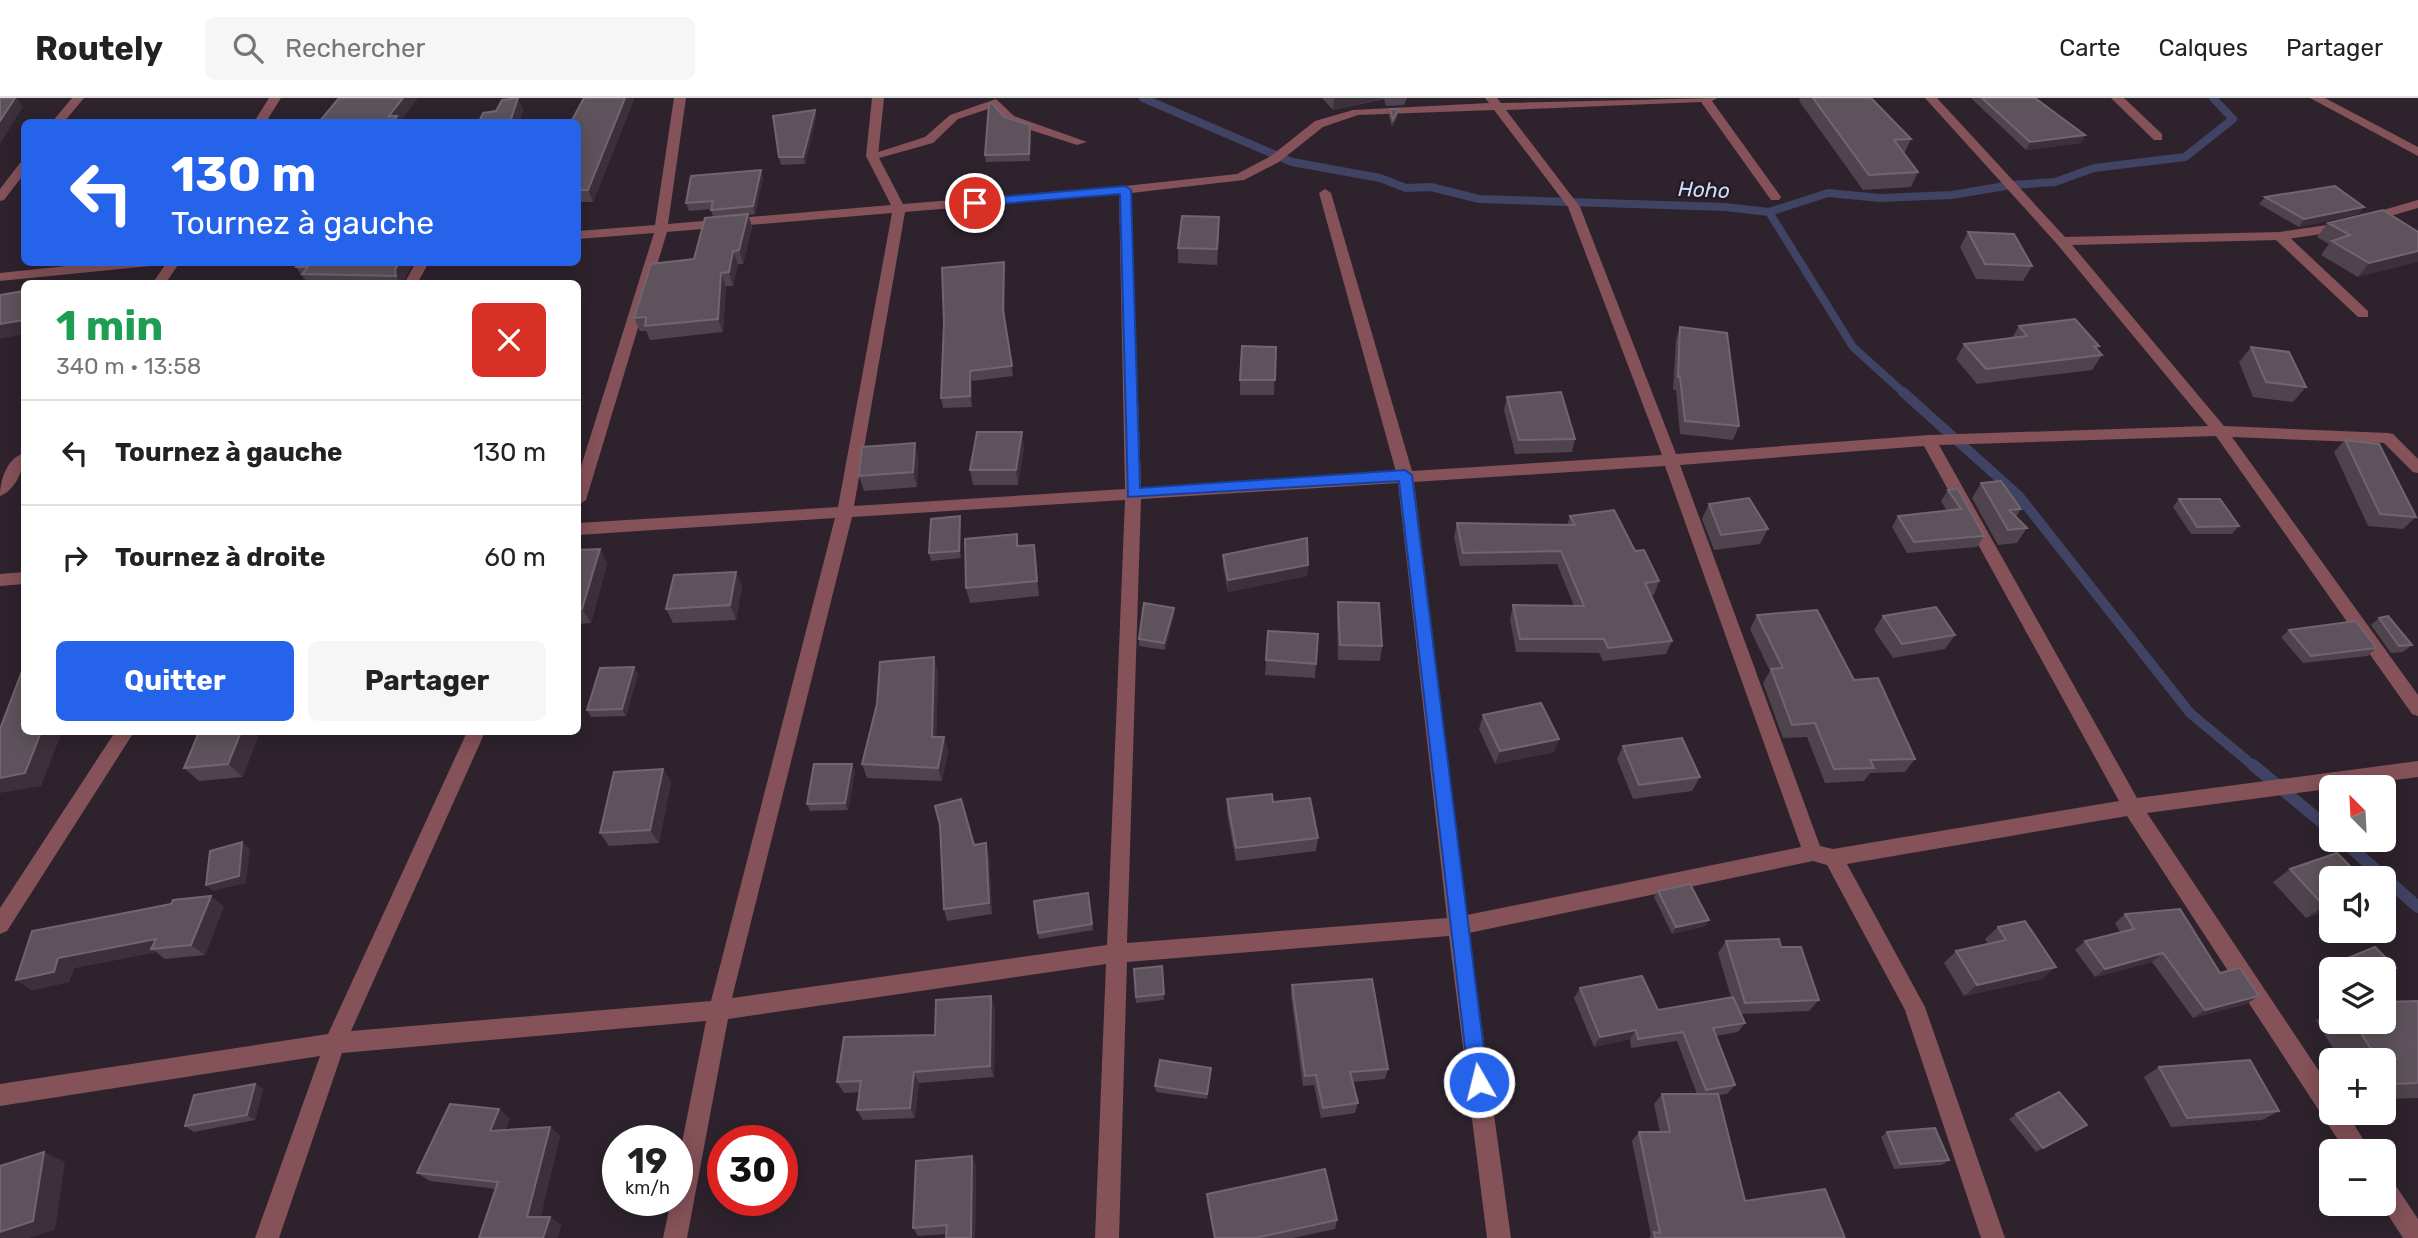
<!DOCTYPE html>
<html lang="fr">
<meta charset="utf-8">
<style>
:root{--surface:#fff;--page:#f6f6f6;--text:#222;--muted:#767676;--line:#e0e0e0;--accent:#2563eb}
body{margin:0;font-family:Rubik,sans-serif;background:var(--page);color:var(--text);height:100vh;display:flex;flex-direction:column;font-size:26px;white-space:nowrap}
*{box-sizing:border-box;margin:0}
p{font-size:23px;color:var(--muted)}
.icon{flex:none;width:38px;height:38px;fill:none;stroke:currentColor;stroke-width:2;stroke-linecap:round;stroke-linejoin:round}
.map{position:relative;flex:1;overflow:hidden}
.panel{position:absolute;left:21px;top:182px;width:560px;height:455px;display:flex;flex-direction:column;background:var(--surface);border-radius:10px;box-shadow:0 4px 18px #0003}
.panel>*{flex:none}
.top-card{position:absolute;left:21px;top:21px;width:560px;height:147px;border-radius:10px;box-shadow:0 4px 18px #0003;background:#2563eb;color:#fff;overflow:hidden}
.needle{width:46px;rotate:336deg}
.tools{position:absolute;left:2319px;top:677px;display:grid;gap:14px}
.tools a{display:grid;place-items:center;width:77px;height:77px;border-radius:10px;background:var(--surface);box-shadow:0 4px 18px #0003;font-size:35px}
.speed{position:absolute;left:602px;top:1027px;display:flex;gap:14px;font-size:35px;font-weight:700;text-align:center}
.speed>*{display:grid;place-content:center;width:91px;height:91px;border-radius:50%;background:var(--surface);box-shadow:0 4px 18px #0003;line-height:1}
.speed small{font-size:18px;font-weight:400}
.speed .limit{border:10px solid #d22;background:#fff;color:#111}
.pin{position:absolute;display:grid;place-items:center;width:60px;height:60px;color:#fff;margin:-30px;border:4px solid #fff;border-radius:50%;box-shadow:0 2px 7px #0007}
.me{position:absolute;width:77px;margin:-38px;rotate:352deg;stroke-linejoin:round;filter:drop-shadow(0 0 5px #0008)}
.turn{display:flex;align-items:center;gap:24px;height:147px;padding:0 35px;font-size:32px}
.turn .icon{width:91px;height:91px;stroke-width:2.5}
.turn b{display:block;font-size:49px;line-height:60px}
.round{display:grid;place-items:center;flex:none;width:74px;height:74px;border-radius:10px;background:var(--page)}
.headline{display:flex;align-items:center;justify-content:space-between;height:119px;padding:0 35px}
h1{font-size:42px;font-weight:700;line-height:52px;color:#1e9e55}
.cta{display:flex;gap:14px;margin-top:auto;padding:14px 35px}
.cta a{flex:1;height:80px;border-radius:10px;background:var(--accent);color:#fff;font-size:28px;font-weight:700;line-height:80px;text-align:center}
.cta a+a{background:var(--page);color:var(--text)}
ul{padding:0;list-style:none}
li{display:flex;align-items:center;gap:21px;height:105px;padding:0 35px;border-top:2px solid var(--line)}
li div{flex:1}
li b{display:block;font-size:26px}
li em{font-style:normal}
header{display:flex;align-items:center;gap:42px;box-sizing:border-box;height:98px;padding:0 35px;background:var(--surface);border-bottom:2px solid var(--line)}
header strong{font-size:33px}
nav{display:flex;gap:38px;margin-inline-start:auto;font-size:24px}
.search{width:490px;height:63px;background:var(--page);display:flex;align-items:center;gap:18px;box-sizing:border-box;padding:0 24px;border-radius:10px;color:var(--muted);font-size:26px}
.map>svg:first-child{display:block}
.lines{fill:none;stroke-linecap:round;stroke-linejoin:round}
.stream-far2{stroke:#404364;stroke-width:8}
.stream-far1{stroke:#404364;stroke-width:10}
.stream{stroke:#404364;stroke-width:12}
.service{fill:#845258;fill-rule:evenodd}
.minor{fill:#845258;fill-rule:evenodd}
.wall{fill:#4f444d}
.shaded-wall{fill:#3c303a}
.building{fill:#5e535c;stroke:#71666f;stroke-width:2}
.route{fill:#2563eb;stroke:#184099;stroke-width:2}
.labels{text-anchor:middle;stroke-width:5;stroke-linejoin:round;paint-order:stroke}
.far-water-label{font-size:21px;font-style:italic;fill:#ccdfff;stroke:#241a23}
</style>
<header>
<strong>Routely</strong>
<div class="search"><svg class="icon" aria-label="search" viewBox="0 0 24 24"><circle cx="10" cy="10" r="6"/><path d="M15 15l6 6"/></svg>Rechercher</div>
<nav><a>Carte</a><a>Calques</a><a>Partager</a></nav>
</header>
<div class="map">
<svg width="2418" height="1140" viewBox="0 0 2418 1140">
<rect width="100%" height="100%" fill="#2e232d"/>
<g class="lines">
<!-- stream-far2 -->
<path class="stream-far2" d="M1143 0 1292 64 1380 80 1406 90 1431 89 1479 101 1725 109 1769 114 1828 95 1880 100 1952 97 2011 87 2055 84 2094 70 2185 59 2233 21 2213 0
M1769 114 1853 249 1905 296"/>
<!-- stream-far1 -->
<path class="stream-far1" d="M1903 294 2019 398 2190 615 2255 669"/>
<!-- stream -->
<path class="stream" d="M2253 667 2331 732
M2342 742 2418 809"/>
<!-- service -->
<path class="service" d="M996 1 1014 18 1087 44 1077 47 1006 24 994 9 958 21 933 45 872 62 866 58 925 39 950 17Z
M2280 134 2285 135 2368 213V219H2358L2275 141 2273 138Z"/>
<!-- minor -->
<path class="minor" d="M72 0H84L64 24H52Z
M269 0H281L266 24H254Z
M674 0H686L668 126 891 107 866 58 872 0H884L878 58 903 106 1125 88 1237 76 1271 58 1315 23 1353 12 1489 5 1485 0H1497L1501 5 1717 0 1712 3 1781 99 1779 102H1771L1701 4 1506 12 1580 109 1676 356 1929 337 2208 328 2057 146 1925 0H1937L2065 139 2280 134 2334 126 2418 102V110L2335 134 2280 142 2072 147 2224 328 2388 335 2393 336 2418 361V375L2413 374 2384 345 2232 339 2418 597V618L2412 616 2216 338 1939 347 2137 700 2418 663V679L2147 715 2331 991V1015H2347L2371 1054H2346L2127 718 1847 766 1925 909 2005 1140H1981L1905 912 1827 767 1813 763 1469 835 1511 1140H1487L1449 838 1127 864 1119 1140H1095L1106 866 728 921 687 1140H663L671 1102H677V1070L706 923 342 955 279 1140H255L320 958 0 1008V986L328 936 467 634H485L351 933 711 903 835 420 578 437V425L838 409 892 115 667 134 586 402 578 407V378L654 135 578 141V133L655 127ZM1494 12 1568 109 1662 357 1412 373 1331 95 1325 91 1319 95 1396 374 1141 390 1131 95 1244 82 1279 64 1323 29 1358 17ZM1119 96 1125 391 854 408 905 114ZM1924 348 2119 703 1833 751 1820 748 1680 367ZM1665 368 1801 749 1467 817 1414 384ZM1398 385 1447 820 1127 845 1141 401ZM1125 402 1107 847 732 900 852 419Z
M2111 0H2124L2162 36V42H2154Z
M2310 0H2325L2418 49V58Z
M24 64V76L4 102 0 103V91L20 65Z
M105 164H156L150 168 0 183V175Z
M167 164H180L165 186H152Z
M416 164H429L417 186H404Z
M24 355C25 369 16 392 0 398 0 382 7 360 24 355Z
M24 474V486L0 488V476Z
M115 634H134L7 833 0 836V810Z
M2384 1079 2392 1082 2418 1121V1140H2403L2381 1106H2384Z"/>
</g>
<!-- wall -->
<path class="wall" d="M1322 0H1407L1404 7 1386 8 1384 1 1333 12Z
M1800 0H1871L1911 41 1904 56 1918 74 1911 89 1863 92 1799 3Z
M1972 0H2035L2085 37 2081 45 2026 52 1972 1Z
M634 1 593 104H578V24Z
M1390 11 1398 18 1392 29 1389 18Z
M815 12 816 19 805 66 781 67 779 59Z
M1031 35 1030 63 986 64 985 57Z
M761 72 763 80 755 116 748 117 752 129 743 166H738L733 188H726L723 234 650 242 646 233H640L634 220 694 161 713 119 711 111 689 113 686 105Z
M2265 99 2364 109 2358 116 2299 129 2259 106Z
M2328 125 2418 134 2358 179 2321 157 2329 146 2317 139Z
M1219 134 1217 167 1178 165V150Z
M1968 134 2032 168 2023 183 1976 181 1960 149Z
M413 164 402 186H308L296 169Z
M1005 174V222L1013 278 972 283V309L943 310 941 300Z
M2019 228 2099 248 2097 251 2102 257 2092 272 1977 286 1956 261 1964 246 2012 240Z
M1680 229 1739 328 1733 342 1680 336 1676 292H1673L1676 242Z
M1276 249 1274 297H1240V282Z
M2251 249 2306 289 2293 304 2253 299 2239 264Z
M1507 299 1575 341 1572 354 1515 356 1504 312Z
M2345 342 2416 419 2403 431 2368 428 2334 354Z
M1024 349 1018 387H973L970 372Z
M918 360 917 389 864 393 859 378Z
M1981 385 2021 411 2016 419 2027 430 2017 445 1998 447 1972 400Z
M1948 392 1984 438 1977 449 1907 455 1892 429 1898 418 1947 413 1941 403Z
M2179 401 2239 428 2232 436H2191L2173 409Z
M1709 406 1768 431 1760 446 1714 452 1702 421Z
M1570 418 1635 453 1659 483 1654 497H1651L1672 543 1666 556 1603 563 1599 555 1516 554 1510 521 1513 507 1574 508 1557 466 1460 468 1454 439 1457 425 1567 427Z
M961 426V460L931 463 929 455Z
M1017 436 1019 448 1036 462 1039 498 970 505 966 490Z
M600 451 607 466 591 525 578 526V452Z
M1223 457 1308 467 1307 478 1228 494 1223 468Z
M736 474 742 488 736 522 673 525 666 511Z
M1338 504 1382 548 1380 563 1338 562 1337 519Z
M1174 510V517L1165 552 1139 548V541Z
M1757 517 1854 582 1915 661 1905 674 1870 675 1864 683 1825 685 1807 639 1783 640 1763 585 1770 573 1750 531Z
M1883 518 1955 537 1945 551 1893 560 1874 532Z
M2379 520 2412 547 2403 554 2391 555 2371 527Z
M2289 532 2376 550 2368 558 2303 565 2281 539Z
M1268 533 1316 566 1315 580 1265 577Z
M938 573 936 639H944L948 653 942 683 867 680 862 666Z
M638 576 626 618 591 619 587 612Z
M1483 617 1554 654 1495 666 1479 631Z
M199 634 243 679 199 683 184 670Z
M1623 648 1700 679 1692 693 1633 701 1617 661Z
M663 671 671 684 659 745 609 748 600 735Z
M855 673 848 712 810 713 807 706Z
M1227 701 1273 704 1318 740 1316 753 1236 763 1227 715Z
M974 747 989 757 992 816 947 823 944 811Z
M2290 771 2331 811 2306 820 2273 784Z
M1658 793 1709 822 1705 828 1672 836 1654 799Z
M1088 795 1093 832 1039 841 1038 835Z
M224 808 205 857 165 861 156 854 74 870 69 884 32 892 16 882Z
M2125 816 2220 875 2246 906 2193 920 2152 864 2095 879 2075 852 2085 843 2120 834 2115 825Z
M1998 829 2042 881 1964 898 1944 865 1956 853 1988 846 1985 841Z
M1726 843 1781 849 1819 902 1809 913 1741 916 1745 925 1738 934 1716 938 1735 987 1727 996 1719 997 1745 1103 1845 1140H1649L1651 1137 1632 1043 1639 1034H1660L1654 1006 1662 996H1697L1677 943 1631 950 1630 941 1594 949 1574 900 1580 890 1658 912 1731 899 1718 855Z
M2348 860 2384 872H2343L2338 866Z
M1162 868 1164 902 1136 905 1134 871Z
M1292 887 1388 971 1385 981 1353 984 1358 1005 1355 1015 1321 1020 1314 987 1303 988 1291 898Z
M2418 903V1000L2384 1001V962H2340L2316 922 2331 913V924H2384Z
M995 910 994 979 919 985 915 1020 863 1022 857 1012 860 994 844 995 837 984 935 937Z
M2159 969 2279 1013 2262 1022 2171 1029 2144 979Z
M1211 975 1207 1001 1156 994 1155 988Z
M255 986 263 991 255 1022 194 1034 185 1028Z
M2016 1016 2087 1027 2036 1054 2009 1021Z
M510 1020 505 1032 550 1029 560 1038 540 1119H550L561 1127 557 1140H479L496 1091 430 1083 417 1075Z
M1887 1034 1949 1062 1942 1067 1894 1071 1881 1039Z
M976 1067 975 1140H946V1136L918 1138 913 1130Z
M1207 1096 1337 1122 1335 1131 1293 1140H1214L1207 1105Z"/>
<!-- shaded-wall -->
<path class="shaded-wall" d="M15 0H17L23 9 0 46V23Z
M403 0H418L401 23V24H393L389 18Z
M518 0 524 12 519 24H510Z
M625 0H633L634 1 593 104 588 92Z
M1337 0H1384L1333 12 1334 1Z
M1399 11 1398 18 1392 29 1393 22Z
M815 12 816 19 805 66 803 59Z
M1030 27 1031 35 1030 63 1029 56Z
M2085 37 2081 45 2026 52 2030 44Z
M761 72 763 80 755 116 753 108Z
M2364 109 2358 116 2299 129 2304 121Z
M748 116 752 129 743 166 739 152Z
M733 153 738 166 733 188 729 174Z
M2418 153V164L2358 179 2369 165Z
M399 164H413L402 186H400L396 178 395 172Z
M428 164H437L430 168Z
M1004 164 1005 174V222L1003 212Z
M721 175 726 188 723 234 718 221Z
M24 222V236L0 241V226Z
M970 273 972 283V309L970 298Z
M1022 334 1024 349 1018 387 1016 372Z
M915 345 918 360 917 389 913 374Z
M960 418 961 426V460L959 453Z
M1034 447 1036 462 1039 498 1037 483Z
M600 451 607 466 591 525 582 511Z
M1308 467 1307 478 1228 494V482Z
M736 474 742 488 736 522 730 507Z
M1174 510V517L1165 552 1164 545Z
M934 559 938 573 936 653 932 639Z
M634 569 638 576 626 618 622 611Z
M41 634H62L41 688 0 695V680Z
M241 634H260L243 679 228 666Z
M944 639 948 653 942 683 938 670Z
M1559 641 1554 654 1495 666 1500 653Z
M852 666 855 673 848 712 845 705Z
M663 671 671 684 659 745 650 732Z
M242 744 250 751 246 785 213 793 206 787Z
M986 745 989 757 992 816 989 805Z
M211 798 224 808 205 857 191 847Z
M2331 805V811L2306 820 2324 808Z
M1709 822 1705 828 1672 836 1676 829Z
M156 841 151 851 156 854 74 870 69 884 32 892 16 882 58 860Z
M2163 855 2152 864 2095 879 2105 871Z
M2056 869 2042 881 1964 898 1977 887Z
M991 898 995 910 994 979 990 968Z
M2259 898 2246 906 2193 920 2205 912Z
M1636 932 1630 941 1594 949 1600 939Z
M914 974 919 985 915 1020 910 1010Z
M255 986 263 991 255 1022 247 1017Z
M499 1011 510 1020 501 1042 490 1033Z
M2087 1027 2079 1032 2036 1054 2043 1050Z
M550 1029 560 1038 539 1127 527 1119Z
M44 1054 65 1064 55 1132 29 1140H0V1134Z
M972 1058 976 1067 975 1140H971Z
M550 1119 561 1127 557 1140H543Z"/>
<!-- building -->
<path class="building" d="M0 0H15L0 23Z
M339 0H403L389 18H397L394 23H401L399 24H319Z
M518 0 510 24H479L483 15 496 13 502 2Z
M584 0H625L588 92H578V24H571Z
M1813 0H1871L1911 41 1894 42 1918 74 1869 77Z
M1982 0H2035L2085 37 2030 44Z
M992 5 1004 19 1030 27 1029 56 985 57 989 6Z
M1390 11H1399L1393 22Z
M815 12 803 59H779L773 18Z
M761 72 753 108 711 112 713 103 686 105 691 78Z
M2335 88 2364 109 2304 121 2265 99Z
M2383 112 2418 134V153L2369 165 2332 143 2350 137 2328 125Z
M748 116 739 152 733 153 729 174 721 175 718 221 645 228 646 219 634 220 651 166 694 161 705 120Z
M1182 118 1219 119 1217 151 1178 150Z
M1968 134 2014 136 2032 168 1985 166Z
M299 164H399L395 172 396 178 302 176 308 169H296Z
M1004 164 1003 212 1012 268 970 273V298L941 300 944 224 942 170Z
M24 193V222L0 226V197Z
M2075 221 2099 248H2094L2102 257 1986 271 1964 246 2027 238 2019 228Z
M1680 229 1727 235 1739 328 1685 323 1680 279H1678Z
M1242 248 1276 249 1275 282H1240Z
M2251 249 2289 254 2306 289 2266 284Z
M1561 294 1575 341 1519 342 1507 299Z
M977 334H1022L1016 372H970Z
M2345 342 2379 346 2416 419 2380 416Z
M915 345 913 374 859 378 862 349Z
M2001 383 2021 411 2009 412 2027 430 2008 432 1981 385Z
M1958 391 1984 438 1914 444 1898 418 1961 411 1948 392Z
M1749 400 1768 431 1721 437 1709 406Z
M2179 401H2220L2239 428 2197 429Z
M1614 412 1635 453 1644 452 1659 483 1645 485 1672 543 1608 550 1604 541H1520L1513 507 1584 508 1561 453 1463 455 1457 425 1575 427 1570 418Z
M960 418 959 453 929 455 931 421Z
M1017 436V448L1034 447 1037 483 966 490 965 441Z
M1307 440 1308 467 1228 482 1223 457Z
M600 451 582 511H578V452Z
M736 474 730 507 666 511 674 477Z
M1338 504 1379 505 1382 548 1340 547Z
M1144 505 1174 510 1164 545 1139 541Z
M1936 509 1955 537 1902 546 1883 518Z
M1817 512 1854 582 1878 580 1915 661 1870 662 1874 670 1834 671 1815 625 1792 627 1771 571 1783 570 1757 517Z
M2388 518 2412 547 2399 548 2379 520Z
M2356 523 2376 550 2311 558 2289 532Z
M1268 533 1318 536 1316 566 1266 562Z
M934 559 932 639H944L938 670 862 666 877 606 880 564Z
M24 568V634H41L25 675 0 680V631Z
M634 569 622 611 587 612 600 570Z
M1541 605 1559 641 1500 653 1483 617Z
M199 634H241L228 666 184 670Z
M1682 640 1700 679 1639 687 1623 648Z
M814 666H852L845 705 807 706Z
M663 671 650 732 600 735 614 674Z
M1272 696 1273 704 1310 700 1318 740 1236 750 1227 701Z
M961 701 974 747 986 745 989 805 944 811 940 727 935 708Z
M242 744 239 778 206 787 210 753Z
M2337 755 2362 780H2331V805L2324 808 2290 771Z
M1690 786 1709 822 1676 829 1658 793Z
M1088 795 1092 826 1038 835 1034 803Z
M211 798 191 847 151 851 156 841 58 860 54 874 16 882 32 833 171 806 173 802Z
M2180 811 2220 875 2240 870 2259 898 2205 912 2163 855 2105 871 2085 843 2134 831 2125 816Z
M2025 823 2056 869 1977 887 1956 853 2006 842 1998 829Z
M1779 841 1781 849H1801L1819 902 1745 905 1726 843Z
M2375 849 2396 870 2384 876V872H2359L2348 860Z
M1162 868 1164 896 1136 899 1134 871Z
M1642 878 1658 912 1733 899 1745 925 1713 930 1735 987 1706 992 1683 934 1638 941 1636 932 1600 939 1580 890Z
M1372 881 1388 971 1350 974 1358 1005 1323 1010 1316 977 1305 978 1292 887Z
M991 898 990 968 914 974 910 1010 857 1012 861 983 837 984 844 939 935 937 936 902Z
M2418 903V985L2392 986 2384 972V962H2378L2354 924H2384V904Z
M1160 962 1211 970 1207 996 1155 988Z
M2250 962 2279 1013 2187 1020 2159 969Z
M255 986 247 1017 185 1028 194 997Z
M2059 994 2087 1027 2043 1050 2016 1016Z
M1662 996H1718L1745 1103 1825 1091 1845 1140H1655L1654 1134 1660 1135 1639 1034H1670Z
M450 1006 499 1011 490 1033 550 1029 527 1119H550L543 1140H479L498 1084 417 1075Z
M1935 1030 1949 1062 1900 1066 1887 1034Z
M44 1054 33 1123 0 1134V1068Z
M972 1058 971 1140H946L947 1127 913 1130 916 1063Z
M1325 1071 1337 1122 1255 1140H1215L1207 1096Z"/>
<!-- route -->
<path class="route" d="M1125 88 1131 92 1140 390 1405 372 1412 377 1488 984 1486 991 1479 994 1472 991 1469 984 1399 383 1128 399 1120 96 975 108 969 105 975 101Z"/>
<g class="labels">
<!-- far-water labels -->
<g class="far-water-label">
<text transform="translate(1704 92) rotate(2)" y="7">Hoho</text>
</g>
</g>
</svg>
<div class="tools">
<a><svg class="needle" viewBox="-14 -14 28 28"><path d="M0-13l5 13h-10z" fill="#e53935"/><path d="M0 13l5-13h-10z" fill="#767676"/></svg></a>
<a><svg class="icon" aria-label="sound" viewBox="0 0 24 24"><path d="M4 9h4l5-4v14l-5-4H4zM17 9q2 3 0 6"/></svg></a>
<a><svg class="icon" aria-label="layers" viewBox="0 0 24 24"><path d="M12 4l9 5-9 5-9-5zM3 14l9 5 9-5"/></svg></a>
<a>+</a>
<a>−</a>
</div>
<div class="speed"><div>19<small>km/h</small></div><div class="limit">30</div></div>
<div class="pin" style="left:975px;top:105px;background:#d93025"><svg class="icon" aria-label="arrive" viewBox="0 0 24 24"><path d="M6 21V4h12l-3 4 3 4H6"/></svg></div>
<svg class="me" style="left:1479px;top:984px" viewBox="-20 -20 40 40"><circle r="17" fill="#2563eb" stroke="#fff" stroke-width="3"/><path d="M0-11L8 9 0 5-8 9z" fill="#fff"/></svg>
<div class="top-card">
<div class="turn"><svg class="icon" aria-label="left" viewBox="0 0 24 24"><path d="M17 20v-9H6M10 6l-5 5 5 5"/></svg><div><b>130 m</b>Tournez à gauche</div></div>
</div>
<section class="panel">
<div class="headline"><div><h1>1 min</h1><p>340 m · 13:58</p></div><a class="round" style="background:#d93025;color:#fff"><svg class="icon" aria-label="close" viewBox="0 0 24 24"><path d="M6 6l12 12M18 6L6 18"/></svg></a></div>
<ul>
<li><svg class="icon" aria-label="left" viewBox="0 0 24 24"><path d="M17 20v-9H6M10 6l-5 5 5 5"/></svg><div><b>Tournez à gauche</b></div><em>130 m</em></li>
<li><svg class="icon" aria-label="right" viewBox="0 0 24 24"><path d="M7 20v-9h11M14 6l5 5-5 5"/></svg><div><b>Tournez à droite</b></div><em>60 m</em></li>
</ul>
<div class="cta"><a>Quitter</a><a>Partager</a></div>
</section>
</div>
